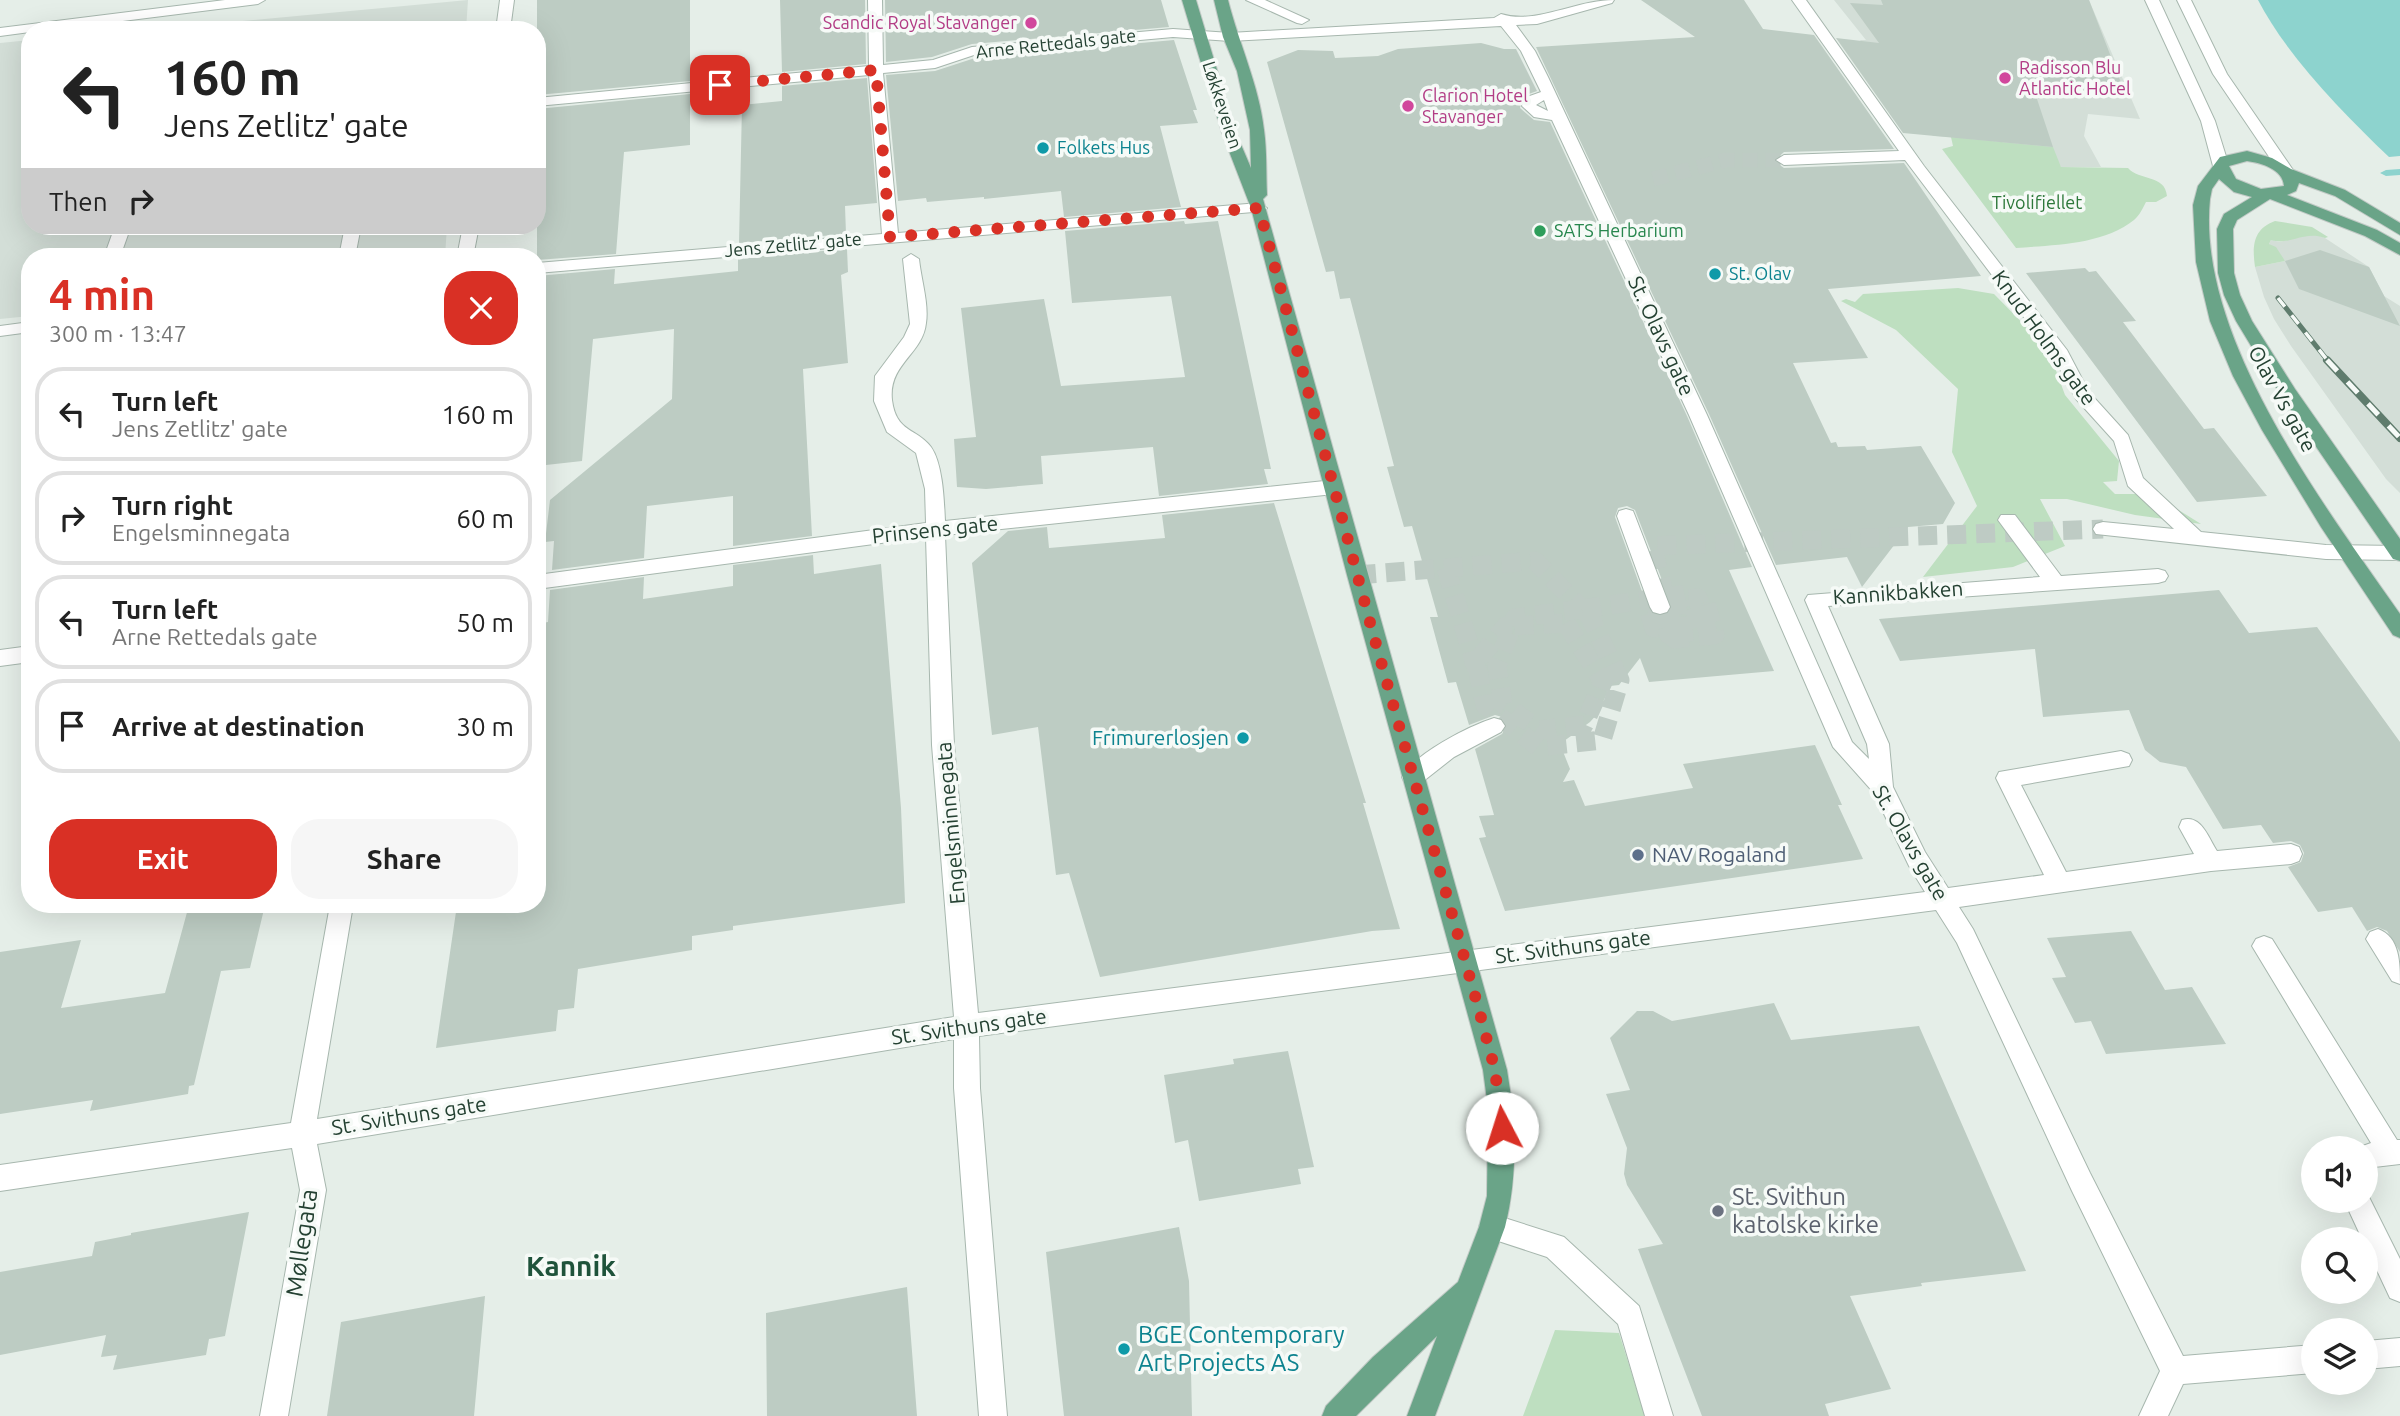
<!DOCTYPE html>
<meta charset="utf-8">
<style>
:root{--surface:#fff;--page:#f6f6f6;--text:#222;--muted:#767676;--line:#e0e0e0;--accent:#d93025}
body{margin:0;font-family:Ubuntu,sans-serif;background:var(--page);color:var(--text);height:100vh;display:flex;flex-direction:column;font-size:26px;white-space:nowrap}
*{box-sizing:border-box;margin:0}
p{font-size:23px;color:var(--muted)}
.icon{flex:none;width:38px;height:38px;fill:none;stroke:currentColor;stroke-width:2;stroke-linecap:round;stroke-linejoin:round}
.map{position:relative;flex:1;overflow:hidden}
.side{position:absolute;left:21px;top:248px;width:525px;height:665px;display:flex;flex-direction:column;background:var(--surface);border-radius:28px;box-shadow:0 7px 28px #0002}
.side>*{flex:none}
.hud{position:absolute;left:21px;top:21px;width:525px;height:214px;border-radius:28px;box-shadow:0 7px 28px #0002;background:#fff;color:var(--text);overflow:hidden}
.controls{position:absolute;left:2301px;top:1136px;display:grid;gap:14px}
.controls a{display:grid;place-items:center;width:77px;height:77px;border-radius:50%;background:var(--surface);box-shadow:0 7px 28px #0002;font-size:35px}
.pin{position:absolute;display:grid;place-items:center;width:60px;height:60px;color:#fff;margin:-30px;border-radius:14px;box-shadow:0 4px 10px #0006}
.me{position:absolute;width:77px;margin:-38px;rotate:355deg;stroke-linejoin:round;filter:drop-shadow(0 0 5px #0008)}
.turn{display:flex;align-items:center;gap:24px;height:147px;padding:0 28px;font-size:32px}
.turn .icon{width:91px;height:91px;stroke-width:2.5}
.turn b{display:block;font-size:49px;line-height:60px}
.then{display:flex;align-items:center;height:66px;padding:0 28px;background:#0003;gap:14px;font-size:26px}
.round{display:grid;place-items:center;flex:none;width:74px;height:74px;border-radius:28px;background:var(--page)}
.headline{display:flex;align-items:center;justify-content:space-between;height:119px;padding:0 28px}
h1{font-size:42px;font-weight:600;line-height:52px;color:var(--accent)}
.action{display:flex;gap:14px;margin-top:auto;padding:14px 28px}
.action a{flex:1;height:80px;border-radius:28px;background:var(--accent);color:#fff;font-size:28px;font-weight:600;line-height:80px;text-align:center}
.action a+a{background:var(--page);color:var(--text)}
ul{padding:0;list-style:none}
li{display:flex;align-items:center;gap:21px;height:94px;margin:0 14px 10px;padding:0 14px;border:4px solid var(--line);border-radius:28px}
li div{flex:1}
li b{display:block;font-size:26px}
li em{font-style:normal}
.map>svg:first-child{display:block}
.built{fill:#d3ded7}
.green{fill:#bedfc0}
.water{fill:#8dd3ce}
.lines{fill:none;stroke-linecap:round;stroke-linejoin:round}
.stream{fill:#8dd3ce;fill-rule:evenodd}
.building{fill:#bdccc3;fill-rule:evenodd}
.minor-tunnel-far1{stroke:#becbc4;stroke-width:15;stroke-dasharray:15 8;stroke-linecap:butt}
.minor-tunnel{stroke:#becbc4;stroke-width:19;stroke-dasharray:19 10;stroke-linecap:butt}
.minor-casing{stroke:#a7b7ae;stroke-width:2}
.major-casing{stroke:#c2cac6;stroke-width:2}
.minor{fill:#fff;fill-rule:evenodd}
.major{fill:#6aa488;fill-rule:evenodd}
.rail-far1-casing{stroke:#5f7c6d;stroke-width:5}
.rail-casing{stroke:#5f7c6d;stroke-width:8}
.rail-far1{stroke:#f6faf7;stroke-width:3.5;stroke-dasharray:11;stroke-linecap:butt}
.rail{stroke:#f6faf7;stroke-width:5;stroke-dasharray:15;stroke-linecap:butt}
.route{stroke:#d93025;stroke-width:12;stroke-dasharray:0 21.6}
.hotel-dot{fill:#d1479c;stroke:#f6faf7;stroke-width:2.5}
.culture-dot{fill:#0f9aa8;stroke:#f6faf7;stroke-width:2.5}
.leisure-dot{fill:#2e9e5b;stroke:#f6faf7;stroke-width:2.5}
.service-dot{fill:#5c6f8a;stroke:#f6faf7;stroke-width:2.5}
.worship-dot{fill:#6b7280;stroke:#f6faf7;stroke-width:2.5}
.labels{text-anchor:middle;stroke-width:7;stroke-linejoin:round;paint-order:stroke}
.far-hotel-label{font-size:18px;fill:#b23c85;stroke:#f6faf7;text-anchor:start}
.far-street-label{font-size:18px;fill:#244132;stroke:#f6faf7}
.far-culture-label{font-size:18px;fill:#0d838f;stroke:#f6faf7;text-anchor:start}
.far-park-label{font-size:18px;fill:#2d783a;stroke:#f6faf7}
.far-leisure-label{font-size:18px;fill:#27864d;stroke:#f6faf7;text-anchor:start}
.street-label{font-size:21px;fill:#244132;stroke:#f6faf7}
.culture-label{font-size:21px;fill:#0d838f;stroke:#f6faf7;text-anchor:end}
.service-label{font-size:21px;fill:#4e5e75;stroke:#f6faf7;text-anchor:start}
.near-worship-label{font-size:24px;fill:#5b616d;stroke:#f6faf7;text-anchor:start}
.near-street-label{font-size:24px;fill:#244132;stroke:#f6faf7}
.near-culture-label{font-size:24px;fill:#0d838f;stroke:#f6faf7;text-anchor:start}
.near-quarter-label{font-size:28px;font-weight:bold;fill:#1f533b;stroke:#f6faf7}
</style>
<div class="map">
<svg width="2400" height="1416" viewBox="0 0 2400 1416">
<rect width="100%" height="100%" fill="#e5eee8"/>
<!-- built -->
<path class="built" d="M468 0 466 30H145Z
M1834 0H2089L2140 119 2088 114 2084 136 2101 167H2061L2058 162 1951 137 1933 136 1860 40H1866Z
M30 40V226H447L445 257H30V316L0 319V43Z
M2312 233 2325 238 2369 267 2384 296 2400 306V493L2386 479 2291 346 2274 319 2264 297 2255 267 2285 261 2269 244 2271 240 2280 242Z"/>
<!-- green -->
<path class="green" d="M1951 137 2053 147 2061 167 2128 168C2139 181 2165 174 2167 196L2156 202H2146C2143 208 2139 216 2134 220 2103 245 2053 245 2016 248L1942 149 1953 146Z
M2275 221 2312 227 2328 237 2325 238C2303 230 2291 246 2271 240L2269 244 2276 247 2285 261 2255 267C2252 246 2253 229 2275 221Z
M1958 288 1994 294 2048 349 2065 395 2119 461 2117 481 2103 482 2115 494H2153L2201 524 2135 515 2067 499H2040L2065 546 2013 567 1923 577 1977 506 1952 452 1958 389 1896 330 1841 301 1846 299 1855 302 1863 294Z
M1555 1330 1619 1333 1645 1416H1523Z"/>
<!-- water -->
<path class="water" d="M2258 0H2400V156L2389 157C2343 113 2287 56 2258 0Z"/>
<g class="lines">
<!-- stream -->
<path class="stream" d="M2400 169V175L2386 176 2380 173 2386 170Z"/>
</g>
<!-- building -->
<path class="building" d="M537 0H690V81L537 95Z
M780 0H865L866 64 782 72Z
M885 0H1161L1169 27 972 44 932 57 886 62Z
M1641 0H1744L1763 29 1814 35 1894 149 1784 152 1774 161 1784 168 1904 163 1981 276 1828 289 1868 358 1793 363 1831 443 1836 442 1838 447 1865 446 1867 450 1921 446 1955 503 1943 524 1908 527 1862 587 1847 557 1776 565 1709 414 1536 47 1695 37Z
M1881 0H2089L2125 93 2033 87 2053 147 1903 133 1836 38 1879 43 1850 3 1883 5Z
M1174 40 1197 110H1193L1198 123 1160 126 1181 207 1064 217 1061 191 984 199V197L927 202 926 198 898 201 886 75 935 71 975 58Z
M1481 43 1504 49H1516L1537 91 1523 96 1520 108 1534 120 1550 122 1687 416 1752 567 1729 570 1774 671 1649 682 1640 658 1619 685 1610 686 1599 712 1590 722 1560 744 1570 769 1563 782 1574 780 1585 806 1693 788 1683 764 1815 745 1842 805H1838L1863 859 1505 911 1479 838 1486 837 1479 816 1494 815 1475 749 1502 734 1507 725 1502 717 1495 715 1469 725 1456 682 1448 683 1430 617H1438L1412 526 1404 527 1387 467 1394 466 1350 298 1340 299 1334 271 1326 272 1267 62 1298 50 1333 51 1335 58 1378 56 1398 49ZM1627 506 1635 510 1672 606 1668 615H1652L1648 608 1615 517 1618 508Z
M867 78 877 203 845 206 846 234 739 243 742 105 782 101V86Z
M690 94V145L624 152 616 254 537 260V109Z
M1184 221 1185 224 1218 221 1271 469H1264L1268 484 1159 496 1153 447 1041 456 1043 484 986 489 957 487 954 439 976 437 961 308 1044 299 1061 386 1185 377 1171 296 1072 303 1065 231Z
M847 249 848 272 841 275 848 363 803 369 812 536 733 546V496L647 506 644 558 552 570 554 541 545 542 550 500 672 399 674 329 593 339 582 461 537 466V276L615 269 614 284 738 271V258Z
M2320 250 2369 267 2400 326 2299 289 2285 261Z
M2085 268 2089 272 2096 271 2136 321 2123 322 2204 429 2214 428 2267 496 2197 502 2026 273Z
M1274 503 1366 803H1363L1400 929 1372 931 1100 977 1069 873 1056 875 1038 727 992 735 972 563 1008 531 1047 527 1049 548 1165 538 1162 515Z
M813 555 814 574 881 564 901 808 905 903 733 926V930L692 936V950L578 969 574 1008 558 1010 556 1031 436 1048 457 905H537V624L548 622 550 590 644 577 643 599 733 586V565Z
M2219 590 2249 633 2317 627 2400 742V952L2387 931 2377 927 2367 931 2352 907 2318 912 2288 867 2301 862 2304 853 2300 845 2291 841 2273 843 2261 825 2223 829 2186 767 2160 762 2145 750 2129 710 2043 717 2035 649 1900 661 1879 619Z
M189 905H265L250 968 221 971 194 1085 189 1086 188 1094 90 1111 93 1100 0 1114V952L81 940 61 1008 165 993Z
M2131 931 2165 990 2192 987 2226 1044 2106 1054 2091 1021 2075 1023 2052 978 2066 977 2047 938Z
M1774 1003 1791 1040 1919 1026 2026 1271 1921 1283 1922 1286 1850 1296 1891 1389 1825 1404 1829 1416H1702L1638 1249 1663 1244 1627 1185 1624 1174 1627 1148 1606 1094 1630 1090 1610 1038 1637 1011H1653L1672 1021Z
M1288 1051 1314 1167 1298 1169 1301 1184 1199 1201 1188 1140 1175 1143 1164 1075 1234 1064 1233 1059Z
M249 1212 225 1336 209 1339 206 1355 113 1370 117 1355 101 1357 106 1335 0 1355V1272L92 1256 95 1242 131 1235V1233Z
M1179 1227 1189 1281 1192 1416H1064L1046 1252Z
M907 1287 917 1416H767L766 1313Z
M485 1296 474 1416H327L341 1322Z"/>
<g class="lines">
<!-- minor-tunnel-far1 -->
<path class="minor-tunnel-far1" d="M1653 179 1726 160H1784"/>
<!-- minor-tunnel -->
<path class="minor-tunnel" d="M1446 568 1478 674
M1357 575 1535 561 1582 609
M1665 597 1666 602
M1665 597 1652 546 2103 529
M1665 597 1687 594 1689 599
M1689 599 1692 604
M1689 599 1698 598 1700 604
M1666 602 1667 606
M1666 602 1647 604 1654 628 1666 627
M1666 602 1689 599
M1692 604H1700
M1667 606 1672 627
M1667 606 1692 604
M1582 609 1665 597
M1566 623 1603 682 1584 725 1540 730 1503 704 1497 666 1512 626Z
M1512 626H1506L1476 662 1485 705 1538 747 1602 740 1620 680 1590 617 1582 609
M1512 626 1515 618 1582 609
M1666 627 1669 635 1674 634
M1666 627 1660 607 1667 606
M1666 627H1672
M1672 627 1674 634
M1672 627 1701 625 1692 604
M1674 634 1675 639 1715 635 1706 603 1700 604
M1674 634 1707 630 1700 604"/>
<!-- minor casing -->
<g class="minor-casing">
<path id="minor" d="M225 0H265L258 4 51 30H30V32L0 36V28Z
M500 0H514L510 30H496Z
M868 0H882L883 65 933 60 972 47 1173 29 1230 33 1494 18 1501 14C1536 25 1575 0 1614 0L1612 3 1537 24 1516 25 1535 51 1548 77 1707 415 1852 742 1869 759 1867 744 1805 600 1808 595 2040 577 1998 520 2001 515H2015L2061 576 2158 569 2165 571 2168 576 2165 581 2158 583 1828 606 1889 744 1893 787 1925 852 1948 888 2044 875 1996 778 1999 772 2121 751 2129 754 2132 760 2129 766 2021 785 2066 872 2194 854 2179 827 2182 820C2201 814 2208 837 2217 851L2291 844 2299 847 2302 854 2299 861 2291 864 2211 871 1959 907 1973 929 2090 1173 2183 1356 2314 1345V1373L2183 1384 2168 1416H2139L2160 1371 2072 1191 1957 943 1936 910 979 1036 980 1088 1007 1416H979L954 1088V1039L317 1144 326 1190 288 1416H260L300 1190 292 1148 0 1191V1165L291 1123 330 905H353L317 1119 954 1017 932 745 926 537 537 589V575L926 523 925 489 916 453 887 432 874 401 875 376 904 337 910 324 903 259 911 254 919 259C921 279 929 304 926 323 923 354 888 364 892 400 896 433 917 428 931 447 943 464 944 501 945 521L1334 480 1341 482 1343 487 1341 492 1334 494 945 535 954 745 978 1013 1925 892 1909 866 1874 793 1833 747 1689 415 1552 120 1534 117 1522 106 1524 98 1541 92 1521 51 1501 26 1230 41 1173 37 974 55 935 68 883 73 898 233 1259 203 1267 208 1265 211 537 273V263L882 234 869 75 537 106V98L869 66ZM1544 100 1548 111 1536 105Z
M1246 0H1265L1309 20 1302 24 1297 23Z
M1792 0H1806L1924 166 2067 350 2089 392 2128 435 2143 478 2201 532 2326 545 2399 546 2400 560 2326 559 2096 534 2093 529 2096 524 2103 522 2174 529 2128 486 2114 441 2076 399 2053 356 1905 160 1784 165 1776 160 1784 155 1899 151Z
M2145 0H2159L2215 121 2229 166 2226 169H2216L2213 166 2201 121Z
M2177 0H2191L2227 74 2293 170 2290 173H2280L2213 74Z
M115 226H131L120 257H104Z
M345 226H361L355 257H339Z
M463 226H479L473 257H457Z
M30 322V332L0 336V326Z
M1626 509 1633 511 1635 516 1670 607 1667 612 1660 614 1653 612 1650 607 1617 516 1619 511Z
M30 646V662L0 666V650Z
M1494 718 1501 720 1505 726 1501 732 1454 757 1421 783 1413 786 1405 783 1402 777C1414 754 1469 726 1494 718Z
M2378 929C2400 937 2400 963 2400 984L2392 981 2366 939 2370 932Z
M2264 936 2272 939 2397 1140H2400V1164L2366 1168V1148H2357L2371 1143 2252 946 2256 939Z
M2366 1191 2400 1259V1302L2390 1298 2366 1247V1239H2362L2344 1200H2366Z
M1492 1214 1564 1237 1639 1306 1673 1416H1645L1618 1324 1547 1257 1483 1236 1479 1227 1483 1218Z
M2400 1338V1366L2366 1369V1341Z"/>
</g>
<!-- major casing -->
<g class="major-casing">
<path id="major" d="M1182 0H1196L1236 133 1251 168 1250 130 1237 71 1223 37 1214 0H1228C1239 44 1259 85 1264 130 1267 151 1266 174 1267 195L1263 199 1507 1070C1516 1123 1518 1175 1505 1227L1435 1416H1407L1437 1336 1356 1416H1322L1326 1406 1373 1357 1458 1282 1479 1227 1487 1196 1488 1108 1483 1070 1347 575 1251 208 1222 133Z
M2247 151 2272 158 2291 169 2345 190 2400 223V235L2335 196 2299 183 2296 191 2287 195 2377 230 2400 243V255L2365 236 2270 199 2237 220 2233 229 2234 273 2240 295 2252 321 2295 389 2400 539V561L2393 559 2282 397 2236 321 2224 295 2218 273 2217 229 2224 214 2252 197 2234 192 2219 179 2212 189 2210 199C2196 337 2324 505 2400 614V638L2393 635 2321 527 2262 430 2233 376 2210 321 2196 262 2193 205 2198 186 2220 157ZM2247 161C2261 163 2283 169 2284 186L2261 189 2236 179 2229 166Z"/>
</g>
<!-- minor -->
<use href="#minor" class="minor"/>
<!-- major -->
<use href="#major" class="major"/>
<!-- rail-far1 casing -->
<g class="rail-far1-casing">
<path id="rail-far1" d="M2278 298 2328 361"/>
</g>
<!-- rail casing -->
<g class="rail-casing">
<path id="rail" d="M2327 360 2400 438"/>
</g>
<!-- rail-far1 -->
<use href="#rail-far1" class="rail-far1"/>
<!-- rail -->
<use href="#rail" class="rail"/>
</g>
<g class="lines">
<!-- route -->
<path class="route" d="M720 85 876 70 890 237 1259 208 1371 626 1479 1010 1495 1070 1502 1128"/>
</g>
<!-- markers -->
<g class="hotel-dot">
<circle cx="1031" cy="23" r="7"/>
<circle cx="2005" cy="78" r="7"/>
<circle cx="1408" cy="106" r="7"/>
</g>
<g class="culture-dot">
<circle cx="1043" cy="148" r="7"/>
<circle cx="1715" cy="274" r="7"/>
<circle cx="1243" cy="738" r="7"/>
<circle cx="1124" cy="1349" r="7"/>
</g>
<circle class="leisure-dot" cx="1540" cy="231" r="7"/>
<circle class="service-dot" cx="1638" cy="855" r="7"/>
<circle class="worship-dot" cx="1718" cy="1211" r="7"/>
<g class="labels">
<!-- far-hotel labels -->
<g class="far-hotel-label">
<text x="1017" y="29" text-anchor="end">Scandic Royal Stavanger</text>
<text x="2019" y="74">Radisson Blu<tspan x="2019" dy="21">Atlantic Hotel</tspan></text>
<text x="1422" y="102">Clarion Hotel<tspan x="1422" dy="21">Stavanger</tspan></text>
</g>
<!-- far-street labels -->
<g class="far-street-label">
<text transform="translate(1056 44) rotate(-6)" y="6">Arne Rettedals gate</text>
<text transform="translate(1222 105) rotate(72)" y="6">Løkkeveien</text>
<text transform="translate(793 245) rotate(-5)" y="6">Jens Zetlitz' gate</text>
</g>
<!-- far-culture labels -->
<g class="far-culture-label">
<text x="1057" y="154">Folkets Hus</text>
<text x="1729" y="280">St. Olav</text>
</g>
<!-- far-park labels -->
<g class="far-park-label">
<text x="2037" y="209">Tivolifjellet</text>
</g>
<!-- far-leisure labels -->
<g class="far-leisure-label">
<text x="1554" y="237">SATS Herbarium</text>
</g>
<!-- street labels -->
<g class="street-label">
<text transform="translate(1661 336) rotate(65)" y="7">St. Olavs gate</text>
<text transform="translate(2044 338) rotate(54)" y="7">Knud Holms gate</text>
<text transform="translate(2282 399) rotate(61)" y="7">Olav Vs gate</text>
<text transform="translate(935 530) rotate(-6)" y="7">Prinsens gate</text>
<text transform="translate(1898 593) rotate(-4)" y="7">Kannikbakken</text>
<text transform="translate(951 823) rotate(-95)" y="7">Engelsminnegata</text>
<text transform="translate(1910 843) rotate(60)" y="7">St. Olavs gate</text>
<text transform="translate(1573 947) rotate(-7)" y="7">St. Svithuns gate</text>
<text transform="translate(969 1027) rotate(-8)" y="7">St. Svithuns gate</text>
<text transform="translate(409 1116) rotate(-9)" y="7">St. Svithuns gate</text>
</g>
<!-- culture labels -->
<g class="culture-label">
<text x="1229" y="745">Frimurerlosjen</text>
</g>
<!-- service labels -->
<g class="service-label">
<text x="1652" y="862">NAV Rogaland</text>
</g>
<!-- near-worship labels -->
<g class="near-worship-label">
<text x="1732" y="1205">St. Svithun<tspan x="1732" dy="28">katolske kirke</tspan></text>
</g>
<!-- near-street labels -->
<g class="near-street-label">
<text transform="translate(302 1243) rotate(-82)" y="8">Møllegata</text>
</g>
<!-- near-culture labels -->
<g class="near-culture-label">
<text x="1138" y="1343">BGE Contemporary<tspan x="1138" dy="28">Art Projects AS</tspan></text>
</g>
<!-- near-quarter labels -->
<g class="near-quarter-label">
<text x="571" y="1276">Kannik</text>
</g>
</g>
</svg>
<div class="controls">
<a><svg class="icon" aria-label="sound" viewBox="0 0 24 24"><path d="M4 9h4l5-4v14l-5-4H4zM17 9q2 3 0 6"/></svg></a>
<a><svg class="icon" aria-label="search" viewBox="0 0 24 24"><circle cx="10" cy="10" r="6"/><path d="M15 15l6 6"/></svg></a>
<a><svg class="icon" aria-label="layers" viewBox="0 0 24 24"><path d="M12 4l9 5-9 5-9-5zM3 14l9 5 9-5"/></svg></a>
</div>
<div class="pin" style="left:720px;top:85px;background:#d93025"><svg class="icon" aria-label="arrive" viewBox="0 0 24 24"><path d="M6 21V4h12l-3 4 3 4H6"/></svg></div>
<svg class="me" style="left:1502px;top:1128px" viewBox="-20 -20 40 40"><circle r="19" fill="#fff"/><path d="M0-13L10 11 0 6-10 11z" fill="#d93025"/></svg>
<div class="hud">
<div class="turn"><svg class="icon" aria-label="left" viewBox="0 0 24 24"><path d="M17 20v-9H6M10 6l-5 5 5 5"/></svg><div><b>160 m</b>Jens Zetlitz' gate</div></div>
<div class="then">Then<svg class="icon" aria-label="right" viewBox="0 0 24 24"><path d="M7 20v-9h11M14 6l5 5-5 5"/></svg></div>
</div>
<section class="side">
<div class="headline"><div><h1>4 min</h1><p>300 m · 13:47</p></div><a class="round" style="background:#d93025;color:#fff"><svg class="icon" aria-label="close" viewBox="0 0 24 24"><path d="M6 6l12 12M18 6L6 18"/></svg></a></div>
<ul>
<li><svg class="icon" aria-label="left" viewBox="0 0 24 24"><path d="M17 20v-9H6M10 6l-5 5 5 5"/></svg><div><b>Turn left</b><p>Jens Zetlitz' gate</p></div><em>160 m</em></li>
<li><svg class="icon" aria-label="right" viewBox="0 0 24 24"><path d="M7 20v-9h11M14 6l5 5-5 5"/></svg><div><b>Turn right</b><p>Engelsminnegata</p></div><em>60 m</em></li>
<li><svg class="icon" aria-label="left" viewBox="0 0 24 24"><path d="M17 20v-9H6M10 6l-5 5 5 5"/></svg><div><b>Turn left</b><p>Arne Rettedals gate</p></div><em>50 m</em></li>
<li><svg class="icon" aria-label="arrive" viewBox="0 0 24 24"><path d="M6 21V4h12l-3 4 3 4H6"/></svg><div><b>Arrive at destination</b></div><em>30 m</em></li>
</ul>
<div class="action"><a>Exit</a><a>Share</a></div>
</section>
</div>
